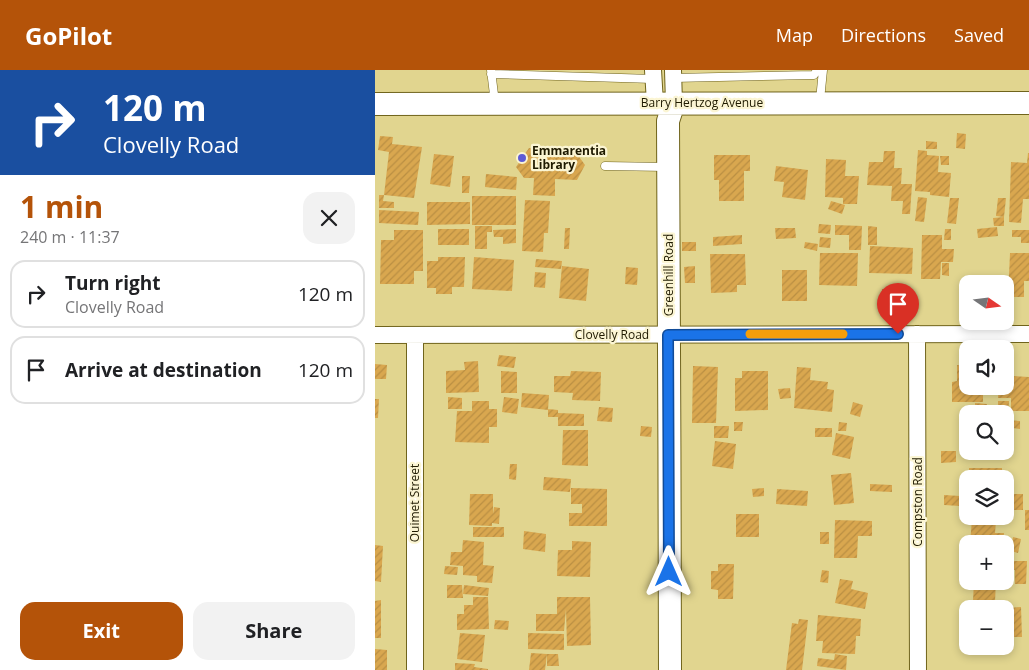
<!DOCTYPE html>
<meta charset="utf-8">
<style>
:root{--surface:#fff;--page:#f2f2f2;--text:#202124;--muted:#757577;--line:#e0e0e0;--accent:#b45309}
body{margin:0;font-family:"Open Sans",sans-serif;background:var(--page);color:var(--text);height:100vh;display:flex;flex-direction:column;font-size:19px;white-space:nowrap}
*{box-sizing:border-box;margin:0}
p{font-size:16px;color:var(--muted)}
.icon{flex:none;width:28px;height:28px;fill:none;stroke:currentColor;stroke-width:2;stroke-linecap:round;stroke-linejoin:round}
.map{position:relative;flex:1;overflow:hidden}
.drawer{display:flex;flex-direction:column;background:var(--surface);width:375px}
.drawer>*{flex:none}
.top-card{background:#1a4fa0;color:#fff;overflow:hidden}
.needle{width:32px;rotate:104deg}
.buttons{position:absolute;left:584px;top:205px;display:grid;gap:10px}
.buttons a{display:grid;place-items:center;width:55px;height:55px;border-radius:10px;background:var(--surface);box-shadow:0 2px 8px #0003;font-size:25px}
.pin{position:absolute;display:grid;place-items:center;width:42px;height:42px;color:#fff;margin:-51px -21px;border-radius:50% 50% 50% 0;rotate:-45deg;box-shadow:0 0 5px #0007}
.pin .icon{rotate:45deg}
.me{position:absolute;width:55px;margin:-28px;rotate:0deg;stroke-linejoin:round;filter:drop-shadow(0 0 4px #0008)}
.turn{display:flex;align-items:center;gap:18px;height:105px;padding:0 20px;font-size:22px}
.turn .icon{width:65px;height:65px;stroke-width:2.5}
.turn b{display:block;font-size:35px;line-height:42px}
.round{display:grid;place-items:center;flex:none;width:52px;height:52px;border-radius:15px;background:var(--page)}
.summary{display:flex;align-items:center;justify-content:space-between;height:85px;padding:0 20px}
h1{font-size:30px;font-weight:700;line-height:38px;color:var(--accent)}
.action{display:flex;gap:10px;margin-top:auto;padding:10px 20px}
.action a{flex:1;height:58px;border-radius:15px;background:var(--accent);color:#fff;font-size:20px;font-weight:700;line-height:58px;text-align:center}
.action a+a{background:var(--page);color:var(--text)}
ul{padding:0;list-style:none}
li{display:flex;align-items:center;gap:15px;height:68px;margin:0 10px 8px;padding:0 10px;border:2px solid var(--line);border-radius:15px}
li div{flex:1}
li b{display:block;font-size:19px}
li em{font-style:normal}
header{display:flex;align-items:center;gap:30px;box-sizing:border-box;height:70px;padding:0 25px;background:var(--accent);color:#fff}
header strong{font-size:24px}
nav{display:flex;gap:28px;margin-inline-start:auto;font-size:18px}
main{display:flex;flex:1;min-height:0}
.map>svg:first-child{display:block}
.building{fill:url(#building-hatch)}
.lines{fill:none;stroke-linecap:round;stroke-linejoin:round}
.lane-casing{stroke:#70641c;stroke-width:9}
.street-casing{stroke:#70641c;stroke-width:18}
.secondary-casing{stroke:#70641c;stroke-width:24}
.lane{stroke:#fff;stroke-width:8}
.street{stroke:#fff;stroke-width:16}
.secondary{stroke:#fff;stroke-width:22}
.route-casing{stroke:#114b97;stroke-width:12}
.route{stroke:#1a73e8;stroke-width:9}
.slow{stroke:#f59e0b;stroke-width:9}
.poi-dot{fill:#5e5bd4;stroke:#fbf5d3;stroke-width:2}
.labels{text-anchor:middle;stroke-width:4.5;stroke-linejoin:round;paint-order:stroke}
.street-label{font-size:12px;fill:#1f1a00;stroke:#fbf5d3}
.poi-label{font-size:12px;font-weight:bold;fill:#1f1a00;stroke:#fbf5d3;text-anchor:start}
</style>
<header>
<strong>GoPilot</strong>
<nav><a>Map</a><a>Directions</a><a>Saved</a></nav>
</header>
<main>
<section class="drawer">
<div class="top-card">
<div class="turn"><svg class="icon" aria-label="right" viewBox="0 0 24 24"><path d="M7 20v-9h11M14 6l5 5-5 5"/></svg><div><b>120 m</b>Clovelly Road</div></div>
</div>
<div class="summary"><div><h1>1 min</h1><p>240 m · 11:37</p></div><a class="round"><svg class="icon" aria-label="close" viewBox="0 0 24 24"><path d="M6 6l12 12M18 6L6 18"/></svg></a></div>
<ul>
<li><svg class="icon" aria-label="right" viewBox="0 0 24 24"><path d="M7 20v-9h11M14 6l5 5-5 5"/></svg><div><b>Turn right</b><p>Clovelly Road</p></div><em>120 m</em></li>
<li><svg class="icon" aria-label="arrive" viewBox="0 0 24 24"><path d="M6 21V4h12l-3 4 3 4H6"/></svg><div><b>Arrive at destination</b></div><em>120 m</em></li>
</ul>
<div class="action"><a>Exit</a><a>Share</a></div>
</section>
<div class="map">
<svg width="654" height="600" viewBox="0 0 654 600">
<defs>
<pattern id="building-hatch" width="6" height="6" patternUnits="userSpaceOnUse" patternTransform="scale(1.25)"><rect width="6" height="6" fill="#d9a74f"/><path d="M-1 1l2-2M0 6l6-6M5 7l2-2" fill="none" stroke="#ba8f43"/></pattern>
</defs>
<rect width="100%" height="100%" fill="#e1d58f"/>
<!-- building -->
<path class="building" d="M582 63 591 64 590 79 581 78Z
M5 66 18 67 17 74 47 77 39 128 9 125 14 82 3 80Z
M551 71 562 72V79H551Z
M154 78 200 81 210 95 202 110 180 109V126L158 125 159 108H149L141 97Z
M543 80 552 81V85L564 86 563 102 576 103 574 127 555 125V122L540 121Z
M509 81H520L519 98H527L526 114H537L535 144H527L528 131H516L517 116 492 115 494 92H508Z
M653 83H654V129H648L646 153 634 152 636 92 652 93Z
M59 84 79 86 75 117 55 114Z
M339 85H375V101H369V131H344V110H339Z
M565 86H574V95H566Z
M451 89 471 90 470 106H484L482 134H468V128L450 127Z
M401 96 433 100 430 130 407 127 409 112 399 111Z
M111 104 142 107 141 120 110 117Z
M87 106H95L94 123H87Z
M4 125H9L8 131 19 132V138H4Z
M97 126H141V155H97Z
M543 127 552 128 549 152 540 151Z
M575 128H584L581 154 572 153Z
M623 128H631L629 147 621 146Z
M150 130 175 131 173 163H169L168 182 147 181Z
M456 131 470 135 467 144 453 139Z
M52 132H95V154L52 155Z
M4 140 44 142 43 155 4 153Z
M629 147V156H619L618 148Z
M444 154 456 155 455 164 443 163Z
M460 155 487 156 486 180H474V165H460Z
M100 156H117V162H112V179H100Z
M493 156 502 157V175H493Z
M622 157 623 166 603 168 602 159Z
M190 158H195L194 179H189Z
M400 158H420L421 168 401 169Z
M63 159H94V175H63Z
M141 159V173L128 174V167H119L118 160Z
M570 159H576V170H569Z
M19 160H48V201H39V214H5L6 170H19Z
M637 160H654V173H646V167H637Z
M367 165V174L338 176V167Z
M547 165H567V179H579L578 192H566L565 209H546Z
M445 167 456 168 455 178 444 177Z
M307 172H321V181H307Z
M430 172 443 174 442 181 429 178Z
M495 176 538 178 537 204 494 203Z
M445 183H483L482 216 444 215Z
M635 183H654V211H649V227H633Z
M335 184H370L371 215H362V222L336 223Z
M63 187H90L89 217H77V224H61V218H52V191H63Z
M99 187 139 190 137 221 97 219Z
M161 189 187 191 186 199 160 197Z
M567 193H574V206L567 205Z
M187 196 214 199 211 231 184 228Z
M320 196V213H310L309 197Z
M251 197 263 198 262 215 250 214Z
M407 200H432V231H407Z
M160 202 171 203 170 218 159 217Z
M507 219 516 220 514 240 506 239Z
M124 285 141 287 139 298 122 296Z
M103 291 104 322 71 323V301L90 300 89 292Z
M630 293 638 294V306L654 307V341H636V328H623L624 316H630Z
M0 294 12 295 11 309H0Z
M582 295H592V316H608V332H577V312L582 311Z
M318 296 343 297 341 353H317Z
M422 297 436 298 435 310 453 312 452 319 459 320 457 342 419 338Z
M126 301 142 302V323H126Z
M196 301 226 302 225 331 197 330 198 323 179 322V306H195Z
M367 301H393V340L360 341V308H367Z
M415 318 416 328 405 329 403 319Z
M147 323 174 325 173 340 146 337Z
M73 327 87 328V339H73Z
M129 327 144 329 142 344 127 342Z
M0 329H4L3 348H0Z
M97 331H114V339H122V357H114V373L80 372 82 341H97Z
M623 331H634L633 347H630V344H623Z
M478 332 488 335 485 347 475 344Z
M600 333 612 334 611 342 600 341Z
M224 337 238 338 237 352 222 351Z
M173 339 183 340V343L209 344V356H183V347H173Z
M630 350 645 351V359L630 357Z
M359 352H368L367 361H359Z
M464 352 472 353 471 361H463Z
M266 356 277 357 276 367 265 366Z
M339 356H354L353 368H339Z
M440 358H457V367H440Z
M188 360H213V396L187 395Z
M461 363 479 367 475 389 457 385Z
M340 371 361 374 358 399 337 396Z
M566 381H581V392L566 393Z
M135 394H142L141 410 134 409Z
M594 398H627V409H594Z
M476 403 479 433 459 435 456 405Z
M169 407 196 409 195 422 168 420Z
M495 414 517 415V422L495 421Z
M196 418 232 419V456H194V443H207V434H196Z
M389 418V426L378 427 377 419Z
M402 419 433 421 432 436 401 434Z
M95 424H118V444L119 437 125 438 124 454 117 453V456L94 455Z
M633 424H648V440H633Z
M569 425 585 426V436L569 435Z
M650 440H654V460H650Z
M361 444H384V467H361Z
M597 449 621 451 620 463H629L628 474H595Z
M460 450 497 451V466H483L482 488H459Z
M98 457H129V467H98Z
M149 461 171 464 170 482 148 479Z
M445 462H454V474H445Z
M638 467 646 469 643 483 636 481Z
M88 470 109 472 108 495 119 496 117 513 102 512V506L88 505V496L75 495 76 482H87Z
M197 471 216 472 215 507 182 506 183 480H197Z
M0 475 8 476 6 512 0 511Z
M584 489 592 490V501L584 500Z
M636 491H652L651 514H640V500H636Z
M343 494H359L358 529H343V520L336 519V501H343Z
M70 496 83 497 82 505 69 504Z
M447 500 454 501 453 513 445 512Z
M465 509 478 511 476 519 493 523 490 539 460 533Z
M599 511H621L620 532 598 531Z
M72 515H87L88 528H72Z
M89 515 114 518 113 526 88 524Z
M98 527H113L114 559 82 560V544H89V535H98Z
M182 527H215L216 575 192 576 191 539 189 561H161V544H182Z
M6 530V568H0V531Z
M646 537 647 567H637L636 549 630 550V538Z
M443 545 486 549 485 566H481L480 584 447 583 448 571H441Z
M424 549 433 550 427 600H411L417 553 423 554Z
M120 550 134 551 133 560 119 559Z
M85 563 110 565 107 592 82 589Z
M153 563 189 564V580L153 579Z
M0 579 12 580V600H0Z
M156 583 172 584 170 600H154Z
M172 584H183L184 596H172Z
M460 584 472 586 471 600 442 596 443 588 459 590Z
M80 593 100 594 99 597 113 599V600H80Z"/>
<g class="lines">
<!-- lane casing -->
<g class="lane-casing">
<path id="lane" d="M116 0 120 33
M116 4 278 9
M298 8 439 5 442 0
M445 30 448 0
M230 96 291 97"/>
</g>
<!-- street casing -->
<g class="street-casing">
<path id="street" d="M278 0 280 33
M298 0 299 33
M542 264 543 600
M0 265 654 264
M40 600V265"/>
</g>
<!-- secondary casing -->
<g class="secondary-casing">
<path id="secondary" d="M0 34 654 33
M295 600C294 417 295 234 293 51L299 33"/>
</g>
<!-- lane -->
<use href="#lane" class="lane"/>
<!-- street -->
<use href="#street" class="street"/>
<!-- secondary -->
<use href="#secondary" class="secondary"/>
</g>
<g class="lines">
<!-- route casing -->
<g class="route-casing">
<path id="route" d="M294 502 293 265 523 264"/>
</g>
<!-- route -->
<use href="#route" class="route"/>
<!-- slow -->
<path class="slow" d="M375 264H468"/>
</g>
<!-- markers -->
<circle class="poi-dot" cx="147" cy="88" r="5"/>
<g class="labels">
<!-- street labels -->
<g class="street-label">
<text x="327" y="37">Barry Hertzog Avenue</text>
<text transform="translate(294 205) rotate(-90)" y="4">Greenhill Road</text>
<text x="237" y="269">Clovelly Road</text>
<text transform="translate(543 432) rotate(-90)" y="4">Compston Road</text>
<text transform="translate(40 433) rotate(-90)" y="4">Ouimet Street</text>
</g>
<!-- poi labels -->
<g class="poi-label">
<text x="157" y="85">Emmarentia<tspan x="157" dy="14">Library</tspan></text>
</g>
</g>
</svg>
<div class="buttons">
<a><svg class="needle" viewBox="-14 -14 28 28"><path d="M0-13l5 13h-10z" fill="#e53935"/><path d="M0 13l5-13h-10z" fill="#757577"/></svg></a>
<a><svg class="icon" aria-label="sound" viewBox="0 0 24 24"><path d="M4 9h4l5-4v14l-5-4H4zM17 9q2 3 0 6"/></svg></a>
<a><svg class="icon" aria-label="search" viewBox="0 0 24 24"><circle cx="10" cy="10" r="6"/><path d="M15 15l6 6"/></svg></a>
<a><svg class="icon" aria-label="layers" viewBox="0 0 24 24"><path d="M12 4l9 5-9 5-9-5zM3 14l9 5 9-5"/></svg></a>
<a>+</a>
<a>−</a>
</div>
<div class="pin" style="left:523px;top:264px;background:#d93025"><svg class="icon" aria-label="arrive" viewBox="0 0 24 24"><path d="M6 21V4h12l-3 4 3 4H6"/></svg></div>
<svg class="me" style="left:294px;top:502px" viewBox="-20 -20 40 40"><path d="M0-17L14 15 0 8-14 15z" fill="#1a73e8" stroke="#fff" stroke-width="4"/></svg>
</div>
</main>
